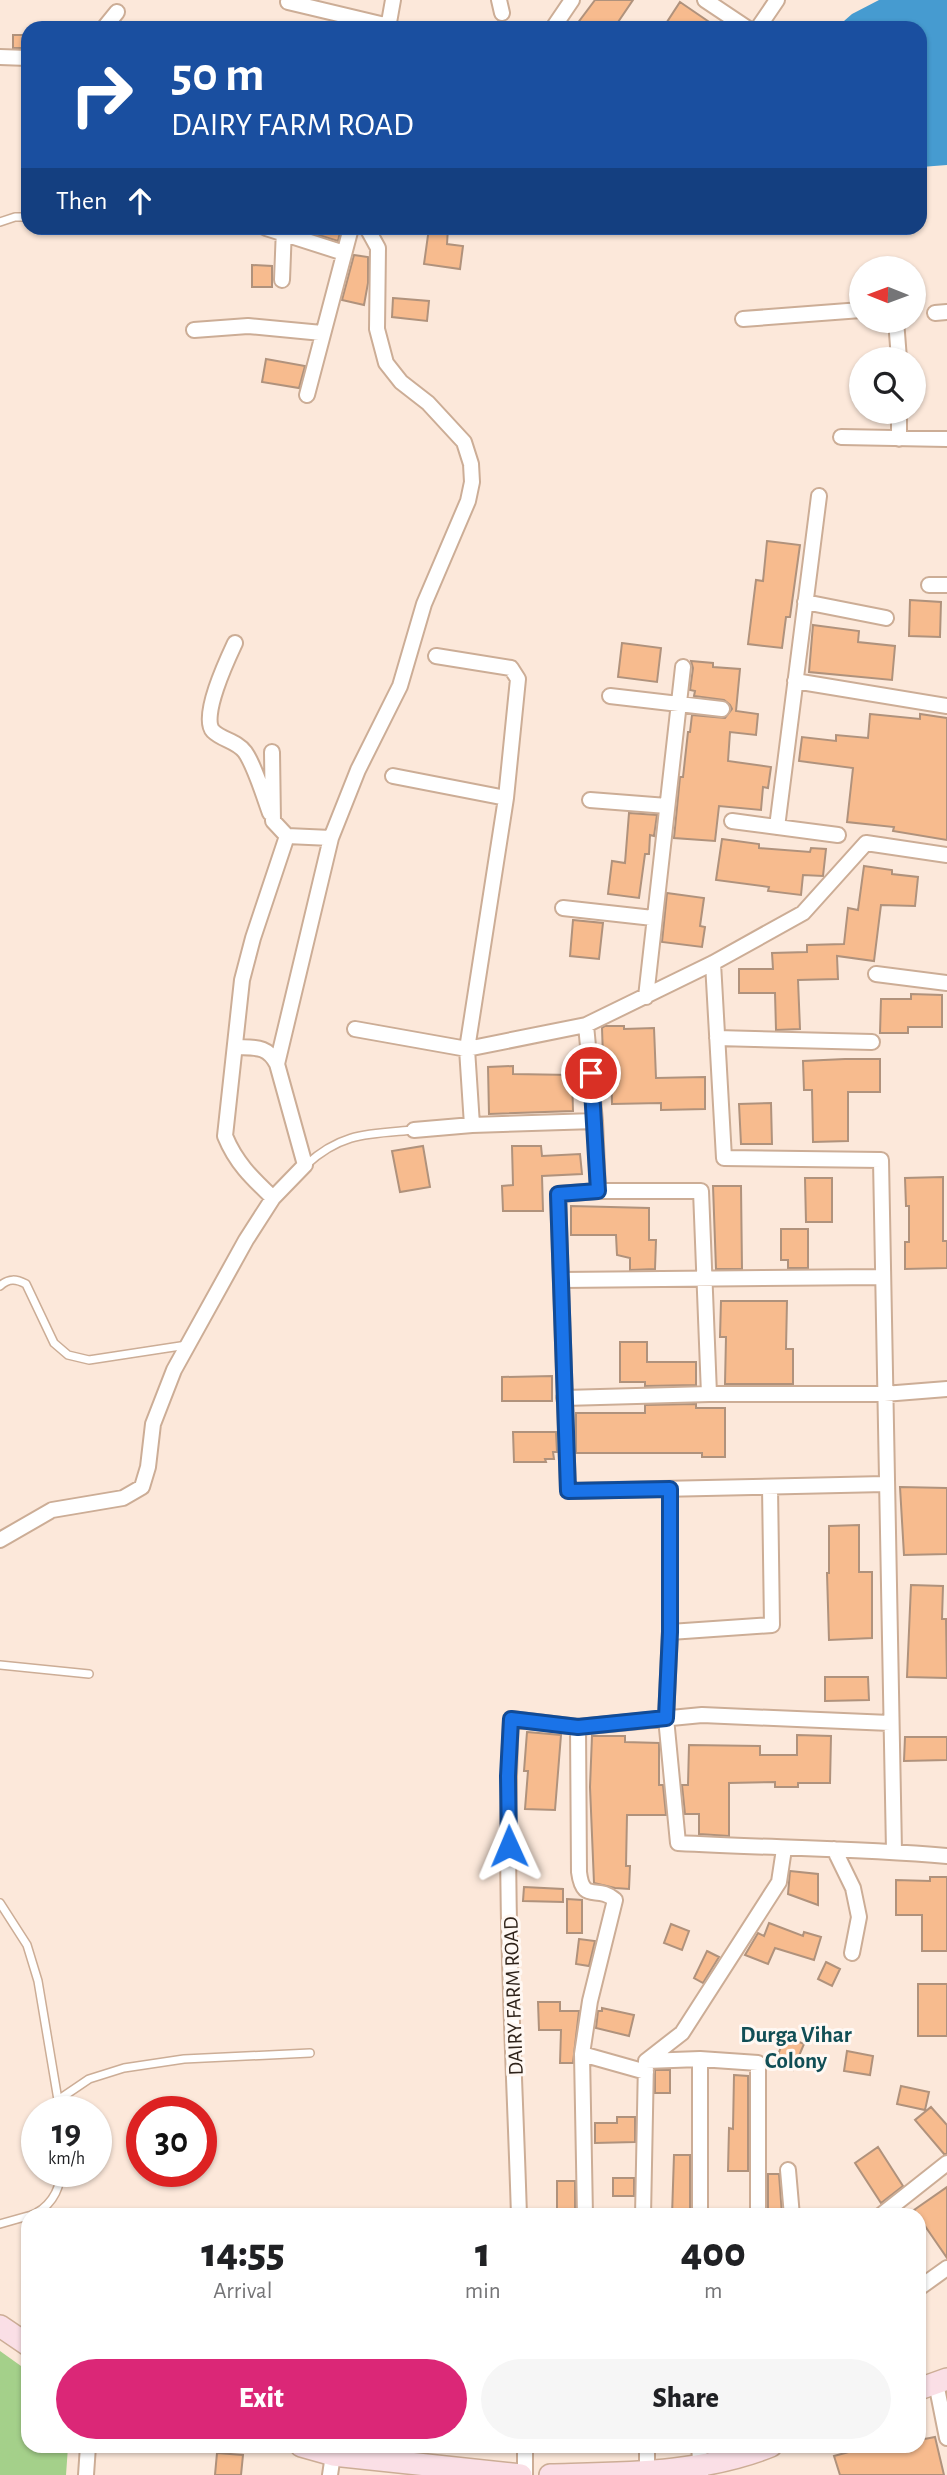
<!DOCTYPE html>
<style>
:root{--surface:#fff;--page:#f6f6f6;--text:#202124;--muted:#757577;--accent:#db2777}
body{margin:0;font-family:"Alegreya Sans",sans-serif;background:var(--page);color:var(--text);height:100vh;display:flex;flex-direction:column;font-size:26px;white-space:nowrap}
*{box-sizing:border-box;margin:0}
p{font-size:23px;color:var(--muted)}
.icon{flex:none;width:38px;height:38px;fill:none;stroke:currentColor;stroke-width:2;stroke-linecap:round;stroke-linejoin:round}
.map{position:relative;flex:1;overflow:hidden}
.drawer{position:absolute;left:21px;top:2208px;width:905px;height:245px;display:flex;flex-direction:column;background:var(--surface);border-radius:21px;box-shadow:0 2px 5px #0004}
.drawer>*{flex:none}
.hud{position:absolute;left:21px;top:21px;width:906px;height:214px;border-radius:21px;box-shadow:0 2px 5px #0004;background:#1a4fa0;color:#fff;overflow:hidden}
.needle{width:46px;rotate:271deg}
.buttons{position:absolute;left:849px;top:256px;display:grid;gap:14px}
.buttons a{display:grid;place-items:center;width:77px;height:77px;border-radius:50%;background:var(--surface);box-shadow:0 2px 5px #0004;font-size:35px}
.speed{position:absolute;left:21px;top:2096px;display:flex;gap:14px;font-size:35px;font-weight:700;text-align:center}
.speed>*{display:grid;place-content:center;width:91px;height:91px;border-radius:50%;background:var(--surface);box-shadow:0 2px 5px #0004;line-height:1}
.speed small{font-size:18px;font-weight:400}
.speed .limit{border:10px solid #d22;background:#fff;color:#111}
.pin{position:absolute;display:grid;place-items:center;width:60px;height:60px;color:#fff;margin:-30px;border:4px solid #fff;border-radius:50%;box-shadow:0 2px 7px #0007}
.me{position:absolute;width:77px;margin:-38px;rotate:359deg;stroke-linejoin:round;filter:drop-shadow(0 0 5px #0008)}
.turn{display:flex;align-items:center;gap:24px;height:147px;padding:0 35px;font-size:32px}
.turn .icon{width:91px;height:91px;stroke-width:2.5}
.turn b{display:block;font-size:49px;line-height:60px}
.then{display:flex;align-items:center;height:66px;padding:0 35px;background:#0003;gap:14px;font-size:26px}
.eta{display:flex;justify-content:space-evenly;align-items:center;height:119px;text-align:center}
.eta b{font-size:42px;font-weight:800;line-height:49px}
.cta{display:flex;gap:14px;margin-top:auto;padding:14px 35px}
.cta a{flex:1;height:80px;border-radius:42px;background:var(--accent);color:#fff;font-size:28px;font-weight:800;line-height:80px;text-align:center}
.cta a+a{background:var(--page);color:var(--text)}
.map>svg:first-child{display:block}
.green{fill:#a4d08a}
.water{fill:#469bd0}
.building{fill:#f7bb8e;stroke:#b0927c;stroke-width:2}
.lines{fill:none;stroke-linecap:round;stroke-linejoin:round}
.lane-casing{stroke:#ccad96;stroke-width:10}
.street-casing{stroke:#ccad96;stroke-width:18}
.secondary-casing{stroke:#ccad96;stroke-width:24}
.lane{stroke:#fff;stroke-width:7}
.street{stroke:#fff;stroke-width:14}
.secondary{stroke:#fadfe6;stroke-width:21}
.route-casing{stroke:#114b97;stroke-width:18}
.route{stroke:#1a73e8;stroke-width:12}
.labels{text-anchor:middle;stroke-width:6;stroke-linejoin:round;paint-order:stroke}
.street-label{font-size:21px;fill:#2f231a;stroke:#fff8f3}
.neighbourhood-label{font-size:23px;font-weight:bold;fill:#114e55;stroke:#fff8f3}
</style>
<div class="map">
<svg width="947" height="2475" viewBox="0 0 947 2475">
<rect width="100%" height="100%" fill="#fce8da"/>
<!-- green -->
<path class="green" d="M0 2351 28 2371V2446L68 2447 66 2475H0Z"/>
<!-- water -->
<path class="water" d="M879 0H947V165L921 167 920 28H836L852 14Z"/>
<!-- building -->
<path class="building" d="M595 0H633L614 28H574Z
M680 2 718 28H663Z
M13 35H28V48H13Z
M296 228H341L338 241Z
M429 228H448L447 244 463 246 460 269 424 264Z
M354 255 368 257V283L364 305 342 300Z
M252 265 272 266V287H252Z
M393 298 429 301 427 321 392 317Z
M266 359 305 366 299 388 262 382Z
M767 541 800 545 790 617H786L782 648 748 644 756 580 763 581Z
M910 600 941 602 940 637 909 636Z
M813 625 859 631 858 642 895 646 892 680 809 672Z
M622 643 661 648 657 682 618 677Z
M691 661 713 663V667L740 669 736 711 758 714 756 735 730 732 728 761 771 767 768 788 763 787 761 810 719 806 715 841 674 838 680 777H683L688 732H690L692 715 725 718 732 709 730 705 724 700 694 696 695 691 690 690 693 668Z
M870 714 920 719V714L947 718V840L893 831 894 827 847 822 853 768 799 761 802 737 836 741V735L868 738Z
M629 813 657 815 654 836 650 835 649 854H645L639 898 608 894 612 861 625 863Z
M722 839 759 844V848L810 852 811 848 826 849 823 876 803 875 801 895 768 891 769 887 716 880Z
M864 866 892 870V874L918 877 915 906 881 905 874 961 837 956 838 979 798 980 800 1029 776 1030 775 993H739V969H773L772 953 807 952V945L844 944 848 908 858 910Z
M667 893 704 898 700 926 705 927 702 947 662 942Z
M573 920 603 923 599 959 570 956Z
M911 994 942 995V1027H908V1033H880L881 999H911Z
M605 1026H624V1029L654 1028 656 1078 705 1077V1109L661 1110V1103L612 1104 611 1057H603L602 1028Z
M845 1059H880V1092H848V1141L813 1142 812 1090H804L803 1061Z
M513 1066V1074L572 1075 573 1111 489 1114 488 1067Z
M771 1103 772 1144H741L739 1104Z
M423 1146 430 1187 400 1192 392 1151Z
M512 1146H541L542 1156 580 1154 582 1174 542 1176 543 1211H503L502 1186 513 1185Z
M943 1177V1241H947V1268L905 1269V1242H909V1206H906L905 1178Z
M805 1178H832V1222H806Z
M713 1186H741L742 1269H716Z
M571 1206 649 1208V1240H656L655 1269 630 1270V1258L617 1255 616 1235H571Z
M781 1229H808V1268H788V1260H781Z
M721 1301H787L786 1349H793V1384H725L726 1337H720Z
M620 1342H647V1362H696V1385L645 1386V1382H620Z
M552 1376V1401H502V1377Z
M696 1404V1408H725V1457H702V1453H576V1413H645V1405Z
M513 1432H556L557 1452H553L554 1459H545L546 1462H514Z
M900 1487 947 1488V1554L904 1555Z
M859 1525V1572H872V1638L829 1640 827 1573H829V1526Z
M911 1585 943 1586 942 1619H946L947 1678 907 1677Z
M825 1677H868L869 1700 825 1701Z
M527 1732 561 1735 555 1810 525 1809 528 1771H524Z
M797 1735 831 1736 830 1783H798V1787H775V1782L729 1783V1836L699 1834V1814H685L682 1785H688L689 1745 760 1746V1755H797Z
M592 1736H625V1742L659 1743V1785H663L666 1815H627L626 1866H630L629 1889 615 1888 594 1883 590 1787Z
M905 1737H947V1760L904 1761Z
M790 1871 818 1874V1905L788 1894Z
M930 1877H947V1951H922V1915H896V1880L930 1881Z
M524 1887 563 1889V1902L523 1901Z
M567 1899 582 1900V1933H567Z
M769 1923 803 1936 804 1932 821 1937 814 1960 775 1948 768 1964 745 1955 758 1933 764 1936Z
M671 1924 689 1931 682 1950 664 1943Z
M579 1939 595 1941 589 1966 576 1964Z
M707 1951 719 1957 703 1983 694 1978Z
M826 1962 840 1969 832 1986 818 1979Z
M918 1984H947V2036H918Z
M538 2002H560V2011H579L573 2063H560L561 2030H539Z
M602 2008 634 2015 629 2036 596 2028 598 2011H602Z
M785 2036 804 2044 793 2070 775 2063Z
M847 2051 873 2056 870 2075 844 2071Z
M655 2070H670V2093H655Z
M734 2075 748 2076V2171H728L729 2128 733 2129Z
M901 2086 929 2092 925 2110 897 2104Z
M931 2107 947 2125V2154H944L915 2120Z
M617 2117H635V2142L595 2143V2123H617Z
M878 2147 903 2186 881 2203 855 2163Z
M674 2155H690V2216H672Z
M768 2174H779L782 2215H768Z
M613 2178H634V2196H613Z
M557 2181H575V2216H557Z
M947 2187V2258L914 2210Z
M935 2437 944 2475H840L834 2456 867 2447 868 2450 881 2446H919V2440Z
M217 2453 243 2455 241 2475H215Z"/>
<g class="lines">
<!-- lane casing -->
<g class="lane-casing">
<path id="lane" d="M0 222 15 217H28
M306 1165C342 1132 369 1134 414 1130
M0 1286C9 1278 16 1279 26 1284L54 1343 68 1355 89 1360 187 1345
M0 1665 89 1674
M0 1903 27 1945 38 1981 58 2100
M58 2112V2100L89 2079 124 2068 184 2059 310 2053
M29 2216C48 2210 61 2191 60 2172
M0 2224 28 2216"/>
</g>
<!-- street casing -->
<g class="street-casing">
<path id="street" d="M499 0 502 13
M705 0 747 28
M288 2 389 26
M104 28 117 12
M388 28 393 0
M553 28 572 0
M758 28 777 0
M0 57 28 58
M266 228 344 253
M282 280 284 228
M935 313 947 312
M743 319 861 310
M896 320 899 359
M194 330 248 326 322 333
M307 395 351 228
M899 411V439
M841 437 947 439
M929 585H947
M805 602 886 618
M235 643C228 658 200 717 213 731 222 740 237 741 245 752 255 766 264 797 270 813
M436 656 511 668 518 679 506 798 467 1049 472 1125
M795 681 947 706
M610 696 722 709
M272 752 273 821 287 836 331 838 358 770 400 686 424 604 468 501 472 482 471 464 464 442 428 403 401 382 386 363 377 329 378 248 367 228
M393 776 506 798
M590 800 667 806
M732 821 838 835
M777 827 819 496
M563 908 653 918
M713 963 724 1158 881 1160 894 1851
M876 974 947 983
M646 997 683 667
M355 1029 467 1049 586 1025
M717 1038 872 1042
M277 1064 331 838
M414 1130 472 1125 595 1121
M598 1191H701L709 1394
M273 1198C252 1178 236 1163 225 1136L242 980 253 938 287 836
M561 1280 882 1277
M564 1398 709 1394H884L947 1389
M885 1484 568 1491 558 1194 598 1191 595 1121 586 1025 713 963 803 913 866 843 947 855
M670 1489V1632L666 1718 678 1843C767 1848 857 1848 947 1856
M0 1540 52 1510 123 1498 142 1487 148 1467 153 1424 174 1370 246 1240 273 1198 305 1165 277 1064C267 1045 255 1048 235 1047
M670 1632 772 1625 770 1487
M834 1849 853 1888 859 1917 852 1953
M582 2054 646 2072
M646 2061 682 2033 779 1882 784 1849
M788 2170 792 2216
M519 2216C514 2050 503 1884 511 1719L578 1727
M585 2216 582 2054 590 2001 615 1900C597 1884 583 1904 579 1872L578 1727 702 1715 890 1723
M643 2216 646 2061 700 2059 758 2063V2216
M700 2216V2059
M880 2216 947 2163
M919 2288 947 2268
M936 2383 947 2438
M525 2446V2475
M647 2446V2472
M699 2446 701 2473
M86 2475 88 2446
M330 2475 333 2455"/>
</g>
<!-- secondary casing -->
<g class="secondary-casing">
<path id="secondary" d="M0 2326 28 2345
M919 2389 947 2379
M301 2446 333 2455 521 2475
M550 2475C623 2473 702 2474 771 2446"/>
</g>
<!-- lane -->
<use href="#lane" class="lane"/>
<!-- street -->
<use href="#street" class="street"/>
<!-- secondary -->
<use href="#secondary" class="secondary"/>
</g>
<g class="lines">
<!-- route casing -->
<g class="route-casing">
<path id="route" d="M509 1846 508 1776 511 1719 578 1727 666 1718 670 1632V1489L568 1491 558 1194 598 1191 591 1073"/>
</g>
<!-- route -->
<use href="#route" class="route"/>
</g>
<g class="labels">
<!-- street labels -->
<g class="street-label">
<text transform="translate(513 1996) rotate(-92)" y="7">DAIRY FARM ROAD</text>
</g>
<!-- neighbourhood labels -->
<g class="neighbourhood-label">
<text x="796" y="2042">Durga Vihar<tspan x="796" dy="26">Colony</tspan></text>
</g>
</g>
</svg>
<div class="buttons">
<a><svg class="needle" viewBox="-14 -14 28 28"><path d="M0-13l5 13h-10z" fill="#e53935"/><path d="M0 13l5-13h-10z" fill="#757577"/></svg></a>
<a><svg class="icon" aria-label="search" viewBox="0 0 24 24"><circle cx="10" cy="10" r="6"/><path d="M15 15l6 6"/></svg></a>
</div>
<div class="speed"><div>19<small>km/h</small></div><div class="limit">30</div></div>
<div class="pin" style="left:591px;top:1073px;background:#d93025"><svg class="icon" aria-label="arrive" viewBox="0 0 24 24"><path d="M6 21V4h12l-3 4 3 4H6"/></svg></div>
<svg class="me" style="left:509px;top:1846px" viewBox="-20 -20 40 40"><path d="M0-17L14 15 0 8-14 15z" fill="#1a73e8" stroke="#fff" stroke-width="4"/></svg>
<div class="hud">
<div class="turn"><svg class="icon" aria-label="right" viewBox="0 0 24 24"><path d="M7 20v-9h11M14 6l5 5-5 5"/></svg><div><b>50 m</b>DAIRY FARM ROAD</div></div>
<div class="then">Then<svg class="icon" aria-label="ahead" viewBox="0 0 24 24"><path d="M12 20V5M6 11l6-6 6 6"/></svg></div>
</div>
<section class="drawer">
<div class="eta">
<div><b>14:55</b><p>Arrival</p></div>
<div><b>1</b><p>min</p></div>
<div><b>400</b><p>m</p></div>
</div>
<div class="cta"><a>Exit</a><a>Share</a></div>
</section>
</div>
